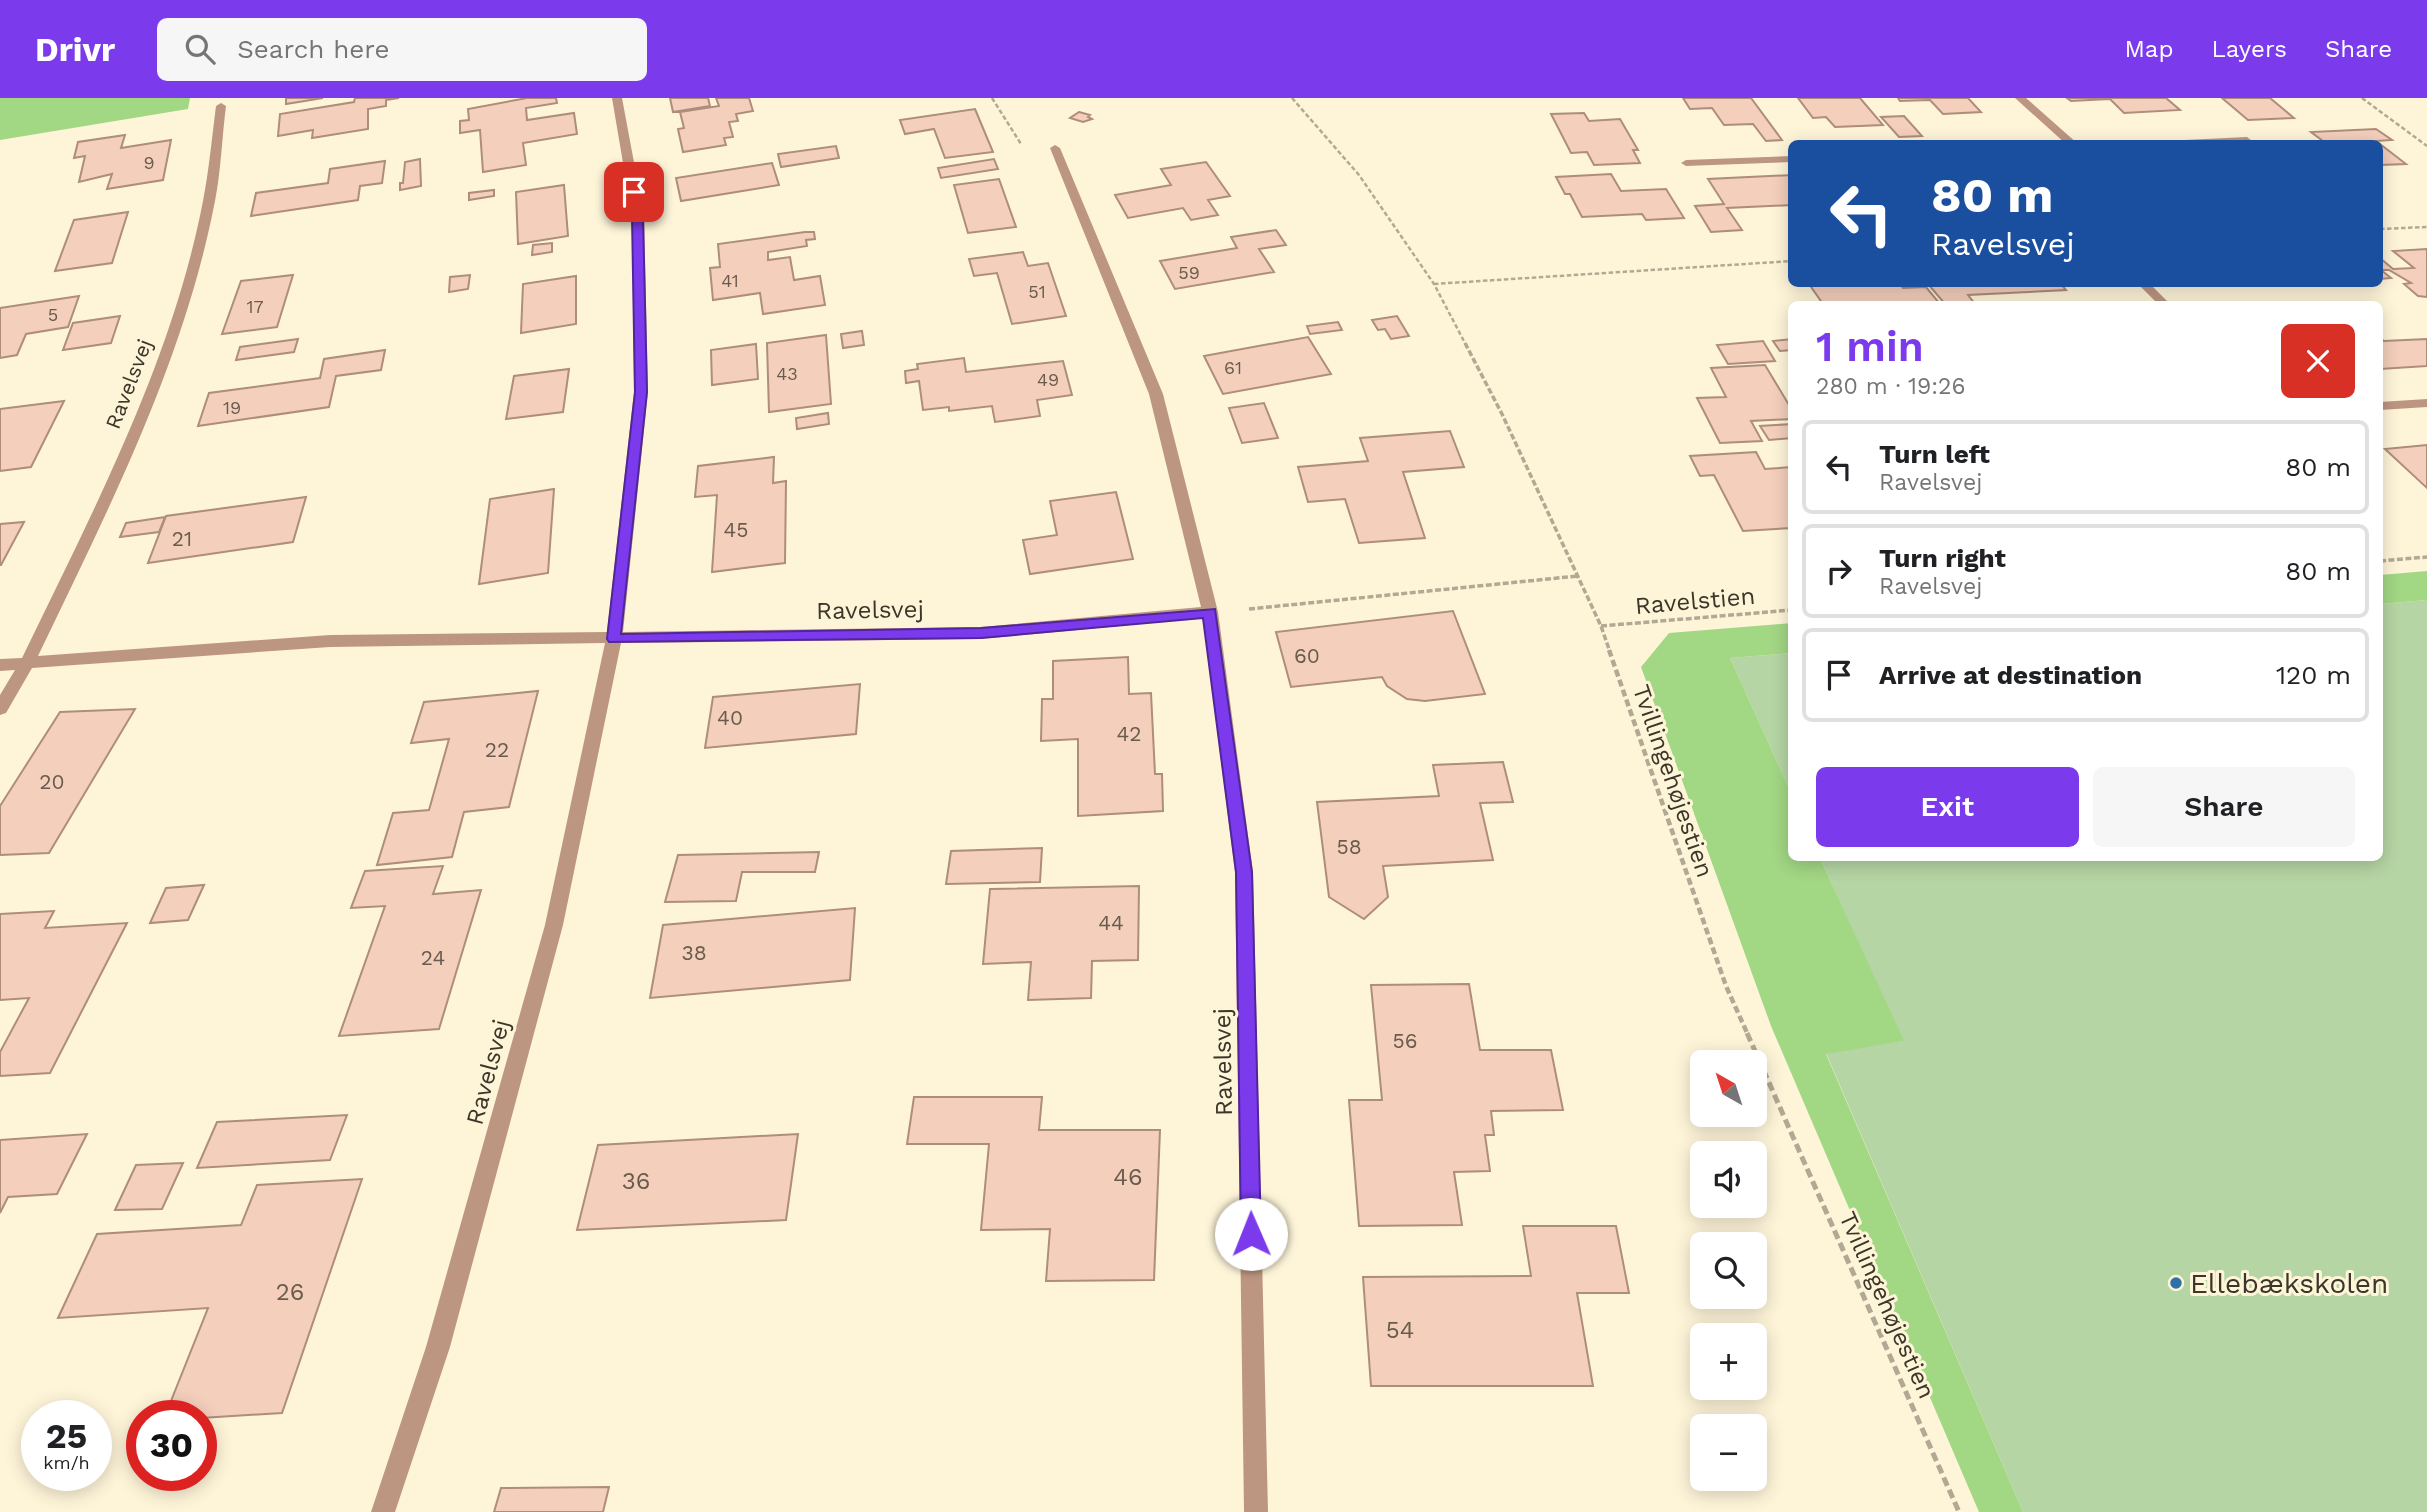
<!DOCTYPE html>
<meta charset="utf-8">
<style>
:root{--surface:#fff;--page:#f6f6f6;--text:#202124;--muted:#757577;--line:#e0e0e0;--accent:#7c3aed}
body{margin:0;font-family:"Work Sans",sans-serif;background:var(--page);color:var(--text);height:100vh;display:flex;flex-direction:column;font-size:26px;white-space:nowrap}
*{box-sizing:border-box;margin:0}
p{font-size:23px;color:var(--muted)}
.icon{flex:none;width:38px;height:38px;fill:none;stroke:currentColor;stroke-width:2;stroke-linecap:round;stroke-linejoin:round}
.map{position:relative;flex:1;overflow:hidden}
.side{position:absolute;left:1788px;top:203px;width:595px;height:560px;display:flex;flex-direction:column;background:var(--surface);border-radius:10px;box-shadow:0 4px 18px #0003}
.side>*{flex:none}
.top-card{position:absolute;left:1788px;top:42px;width:595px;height:147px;border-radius:10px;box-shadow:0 4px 18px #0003;background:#1a4fa0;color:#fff;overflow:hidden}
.needle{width:46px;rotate:321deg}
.controls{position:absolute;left:1690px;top:952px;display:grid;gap:14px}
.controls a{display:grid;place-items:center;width:77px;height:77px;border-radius:10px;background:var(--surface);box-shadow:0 4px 18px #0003;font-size:35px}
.speed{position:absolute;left:21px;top:1302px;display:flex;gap:14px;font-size:35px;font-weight:700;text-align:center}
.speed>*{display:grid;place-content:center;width:91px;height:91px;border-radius:50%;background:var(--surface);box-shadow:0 4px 18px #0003;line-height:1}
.speed small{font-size:18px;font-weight:400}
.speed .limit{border:10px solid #d22;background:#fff;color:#111}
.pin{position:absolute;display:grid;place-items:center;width:60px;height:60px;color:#fff;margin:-30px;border-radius:14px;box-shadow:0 4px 10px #0006}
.me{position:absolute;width:77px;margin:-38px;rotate:359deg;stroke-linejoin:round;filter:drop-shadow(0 0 5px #0008)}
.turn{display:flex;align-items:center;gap:24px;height:147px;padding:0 28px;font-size:32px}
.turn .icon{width:91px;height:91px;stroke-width:2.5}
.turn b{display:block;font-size:49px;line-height:60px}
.round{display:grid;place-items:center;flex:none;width:74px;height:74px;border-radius:10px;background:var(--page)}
.head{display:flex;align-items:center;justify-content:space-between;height:119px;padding:0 28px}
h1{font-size:42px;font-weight:600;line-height:52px;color:var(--accent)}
.primary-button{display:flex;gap:14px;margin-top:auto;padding:14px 28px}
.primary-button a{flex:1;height:80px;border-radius:10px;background:var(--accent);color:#fff;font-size:28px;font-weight:600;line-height:80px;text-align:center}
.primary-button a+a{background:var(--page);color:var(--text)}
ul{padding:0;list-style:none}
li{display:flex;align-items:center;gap:21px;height:94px;margin:0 14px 10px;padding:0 14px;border:4px solid var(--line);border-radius:10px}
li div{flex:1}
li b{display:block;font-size:26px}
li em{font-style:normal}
header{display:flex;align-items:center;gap:42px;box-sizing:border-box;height:98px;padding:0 35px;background:var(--accent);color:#fff}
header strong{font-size:33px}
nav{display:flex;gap:38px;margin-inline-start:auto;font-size:24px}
.search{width:490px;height:63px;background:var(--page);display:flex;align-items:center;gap:18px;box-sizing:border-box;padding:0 24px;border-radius:10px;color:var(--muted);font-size:26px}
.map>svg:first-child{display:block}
.green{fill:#b5d5a4}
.forest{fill:#a2d784}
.building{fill:#f4cfbc;stroke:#ae8d7c;stroke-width:2}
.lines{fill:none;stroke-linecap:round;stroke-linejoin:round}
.path-far3{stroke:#b1a993;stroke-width:2.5;stroke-dasharray:4.5 2.5;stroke-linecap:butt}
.path-far2{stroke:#b1a993;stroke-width:3.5;stroke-dasharray:6 2.5;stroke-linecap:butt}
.path-far1{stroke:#b1a993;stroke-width:4.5;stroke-dasharray:7 3.5;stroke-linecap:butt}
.path{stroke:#b1a993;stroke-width:5;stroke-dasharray:9 4.5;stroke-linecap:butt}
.minor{fill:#bd9682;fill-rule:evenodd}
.route{fill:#7c3aed;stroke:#51269a;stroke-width:2}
.poi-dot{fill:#3071a7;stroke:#fef5d9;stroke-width:2.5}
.labels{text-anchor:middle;stroke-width:6;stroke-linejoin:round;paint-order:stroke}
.far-number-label{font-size:18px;fill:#695c4e}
.far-street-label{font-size:21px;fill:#3b3629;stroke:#fef5d9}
.number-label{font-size:21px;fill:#695c4e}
.street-label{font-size:24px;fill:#3b3629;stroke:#fef5d9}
.near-number-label{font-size:24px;fill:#695c4e}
.near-poi-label{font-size:28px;fill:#3b3629;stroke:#fef5d9;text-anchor:start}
</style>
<header>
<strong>Drivr</strong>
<div class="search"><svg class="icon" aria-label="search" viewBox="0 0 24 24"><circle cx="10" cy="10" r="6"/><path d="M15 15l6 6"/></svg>Search here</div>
<nav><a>Map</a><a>Layers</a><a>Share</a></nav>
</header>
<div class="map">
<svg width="2427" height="1414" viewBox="0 0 2427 1414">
<rect width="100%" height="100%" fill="#fef5d9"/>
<!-- green -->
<path class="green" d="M2427 502V1414H2023L1826 955 1903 943 1820 760H2380V506Z
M1792 555V697L1730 560Z"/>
<!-- forest -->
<path class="forest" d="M0 0H190L188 11 0 42Z
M2427 473V502L2380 506V477Z
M1792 525V555L1730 560 1792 697V760H1820L1904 943 1826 956 2023 1414H1979L1771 928 1641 569 1669 535Z"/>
<!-- building -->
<path class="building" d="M286 0H323L286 6Z
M355 0H399L386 2V8L368 11V31L312 40 313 32 278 38 280 16 354 4Z
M527 0H556L557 5 526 10 527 22 574 15 577 36 523 45 526 67 483 74 480 32 460 35V23L469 22 468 11Z
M670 0H708L710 8 673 14Z
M716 0H749L753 13 736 16 738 23 729 24 733 39 724 40 726 47 683 54 678 31 684 30 680 14 719 8Z
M1683 0H1751L1782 42 1766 43 1753 26 1724 27 1712 10 1690 11Z
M1798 0H1860L1883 27 1835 29 1826 19 1813 20Z
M1898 0H1968L1981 14 1943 16 1930 2 1900 3Z
M2067 0H2166L2180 12 2124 15 2110 1 2071 3Z
M2222 0H2270L2294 20 2248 22Z
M975 11 993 54 945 60 934 31 905 36 900 22Z
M1079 14 1090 17 1088 19 1092 21 1083 24 1070 20Z
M1584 15 1589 23 1620 21 1638 52H1633L1640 65 1594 67 1587 54 1571 55 1551 16Z
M1904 18 1922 38 1899 39 1881 19Z
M2376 31 2392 42 2376 43 2379 46 2294 44 2323 43 2311 34Z
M125 37 121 50 171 42 163 82 107 91 112 76 79 84 85 58 74 60 78 44Z
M2380 46 2406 66 2380 67Z
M836 48 839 60 781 69 778 56Z
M420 61 421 88 400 92V85H403L405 64Z
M994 61 998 71 941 80 938 70Z
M385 63 382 85 360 88 358 102 251 118 256 95 328 85 330 71Z
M1206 64 1230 98 1208 102 1218 117 1191 122 1183 110 1128 120 1115 97 1171 87 1161 71Z
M772 65 779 87 681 103 676 80Z
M1611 76 1621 93 1666 91 1684 120 1646 122 1642 116 1582 119 1570 96H1565L1556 79Z
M1792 77V107L1727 110 1742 132 1711 134 1695 108 1724 106 1708 81Z
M999 81 1016 129 968 135 954 87Z
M564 87 568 138 518 146 516 94Z
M494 92V98L469 102V95Z
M128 114 112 165 55 173 74 122Z
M1276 132 1286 147 1259 151 1274 174 1175 191 1160 163 1237 150 1231 139Z
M805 134H814L815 141 806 142 807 148 768 154V162L790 159 794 182 820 178 825 207 763 216 760 195 713 202 710 170 720 169 718 146Z
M552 145V154L532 157 533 147Z
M2427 151V199L2418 198 2404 186 2411 185 2389 172H2381L2391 180 2380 181V160L2393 171 2414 170 2393 153Z
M1023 154 1028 168 1048 165 1066 218 1012 226 997 175 974 178 969 161Z
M293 177 277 229 222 236 241 183Z
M470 177 468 191 449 194 450 179Z
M576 178V226L521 235 523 186Z
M1809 186H1900L1903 190 1926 189 1940 206H1823Z
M1928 186H2061L2066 192 1968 197 1975 206H1945Z
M79 198 68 229 26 236 17 257 0 260V210Z
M120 218 111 245 63 252 73 225Z
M1397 218 1409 238 1391 241 1385 231 1378 232 1372 222Z
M1338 224 1342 232 1310 236 1307 228Z
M862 233 864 247 843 250 841 236Z
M826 237 831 306 769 314 767 245Z
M1308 239 1331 276 1223 296 1204 258Z
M2380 240 2384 243 2427 241V268L2380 271Z
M298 241 294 254 236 262 240 249Z
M1792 241V252L1780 253 1773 243Z
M1763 243 1775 263 1728 266 1717 247Z
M756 246 758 281 712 287 711 252Z
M385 252 381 272 336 278 329 309 198 328 209 295 320 280 324 261Z
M964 260 966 274 1063 263 1072 297 1037 302 1040 318 995 324 992 308 949 313V309L923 312 919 283 906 285 905 273 918 271 917 266Z
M1765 267 1792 312V321L1751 323 1762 343 1720 345 1697 300 1726 299 1711 270Z
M569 271 563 314 506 321 514 278Z
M64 303 31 369 0 373V311Z
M1264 305 1278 340 1242 345 1229 310Z
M828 315 829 326 797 331 796 320Z
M1792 326V340L1769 342 1760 328Z
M1450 333 1464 369 1403 374 1425 440 1359 445 1345 401 1308 404 1298 369 1368 363 1360 340Z
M2427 347V390L2385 351Z
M1756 354 1765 371 1792 369V430L1743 433 1714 377 1700 378 1690 358Z
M774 359 773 385 786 383 785 465 712 474 717 397 695 399 698 368Z
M554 391 548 475 479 486 490 401Z
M1116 394 1133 461 1030 476 1023 442 1057 437 1050 403Z
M306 399 293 444 148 465 166 418Z
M165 419 159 434 120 439 126 425Z
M24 424 1 467H0V426Z
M1453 513 1485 596 1425 603 1407 601 1387 588 1382 579 1291 589 1276 534Z
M1128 559 1129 596 1151 595 1155 676H1162L1163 713 1078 718V641L1041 643 1042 601H1053V563Z
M860 586 856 636 705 650 713 599Z
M538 593 509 709 464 714 452 759 377 767 393 715 429 712 449 641 411 645 424 604Z
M135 611 49 755 0 757V708L60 614Z
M1503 664 1513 704 1480 705 1493 762 1383 768 1388 799 1364 821 1329 799 1317 704 1439 698 1433 667Z
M1042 750 1040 784 946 786 951 753Z
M819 754 815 774H742L736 803 665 804 678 757Z
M443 768 433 796 481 792 439 931 339 938 385 808 351 810 365 773Z
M204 787 188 822 150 825 166 790Z
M1139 788 1138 862 1092 863 1091 900 1028 902 1031 864 983 866 990 791Z
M855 810 850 882 650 900 663 827Z
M54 813 45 830 127 825 50 975 0 978V954L29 900 0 902V816Z
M1469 886 1480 952H1551L1563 1012 1491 1013 1494 1037H1485L1490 1073 1454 1074 1462 1127 1359 1128 1349 1002H1382L1371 887Z
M914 999H1042L1039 1032H1160L1154 1182 1046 1183 1050 1131 981 1132 989 1046H907Z
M347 1017 330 1062 197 1070 217 1024Z
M87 1036 57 1096 8 1099 0 1115V1042Z
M798 1036 786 1122 577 1132 598 1047Z
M183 1065 162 1111 115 1112 136 1067Z
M362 1081 282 1315 201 1320 165 1318 208 1210 58 1220 97 1136 241 1127 257 1087Z
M1523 1128H1616L1629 1195H1577L1593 1288H1371L1363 1179 1531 1178Z
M609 1389 603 1414H494L501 1390Z"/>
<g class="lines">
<!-- path-far3 -->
<path class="path-far3" d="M992 0 1021 46
M1292 0 1359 77 1434 186 1466 247
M2362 0 2427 48
M2380 131 2427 129
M1434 186 1792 163"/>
<!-- path-far2 -->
<path class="path-far2" d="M1465 245 1502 316 1601 528 1610 554
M2380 463 2427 459
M1249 511 1578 478
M1601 528 1792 512"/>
<!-- path-far1 -->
<path class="path-far1" d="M1609 552 1726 888 1748 937"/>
<!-- path -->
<path class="path" d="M1747 935 1959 1414"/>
<!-- minor -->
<path class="minor" d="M612 0H622L644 118 648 294 623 534 981 529 1201 509 1149 296 1050 50 1055 47 1060 50 1163 296 1218 514 1253 774 1268 1414H1244L1235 774 1203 520 981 541 621 545 563 827 450 1249 395 1414H371L426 1249 545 827 605 545 330 549 32 570 6 615 0 617V597L15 572 0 573V561L22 560C93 413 172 264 203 103 209 72 212 39 216 8L221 5 226 8C222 39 221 72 215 103 184 264 108 412 38 558L330 537 607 534 634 294 632 118Z
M2015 0H2026L2078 46H2066Z
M2247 39 2256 46H2159L2164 43Z
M1792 58V64L1686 68 1681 65 1686 62Z
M2138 186H2150L2170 206H2158Z
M2427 301V309L2380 312V304Z"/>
</g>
<!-- route -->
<path class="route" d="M634 91 639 94 643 118 647 294 621 536 981 530 1215 511 1252 774 1261 1136 1258 1143 1251 1145 1244 1143 1241 1136 1236 774 1203 520 981 540 609 544 607 541 635 294 632 118 628 94Z"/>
<!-- markers -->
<circle class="poi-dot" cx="2176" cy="1185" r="7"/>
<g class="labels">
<!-- far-number labels -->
<g class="far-number-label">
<text x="149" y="71">9</text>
<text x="1189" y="181">59</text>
<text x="730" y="189">41</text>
<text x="1037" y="200">51</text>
<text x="255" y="215">17</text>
<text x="53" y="223">5</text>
<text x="1233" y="276">61</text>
<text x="787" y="282">43</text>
<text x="1048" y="288">49</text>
<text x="232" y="316">19</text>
</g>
<!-- far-street labels -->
<g class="far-street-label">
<text transform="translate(129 286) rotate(-69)" y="7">Ravelsvej</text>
</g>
<!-- number labels -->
<g class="number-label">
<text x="736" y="439">45</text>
<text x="182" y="448">21</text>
<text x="1307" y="565">60</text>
<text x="730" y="627">40</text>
<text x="1129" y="643">42</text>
<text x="497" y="659">22</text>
<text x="52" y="691">20</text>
<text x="1349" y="756">58</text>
<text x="1111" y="832">44</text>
<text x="694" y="862">38</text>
<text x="433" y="867">24</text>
<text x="1405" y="950">56</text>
</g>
<!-- street labels -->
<g class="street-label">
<text transform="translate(1695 503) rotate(-5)" y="8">Ravelstien</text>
<text transform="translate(870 512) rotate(-1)" y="8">Ravelsvej</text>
<text transform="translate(1673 683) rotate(71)" y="8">Tvillingehøjestien</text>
<text transform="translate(1223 964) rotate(-91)" y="8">Ravelsvej</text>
<text transform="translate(488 974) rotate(-75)" y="8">Ravelsvej</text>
<text transform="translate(1887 1207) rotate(66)" y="8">Tvillingehøjestien</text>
</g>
<!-- near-number labels -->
<g class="near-number-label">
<text x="1128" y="1087">46</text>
<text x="636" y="1091">36</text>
<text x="290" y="1202">26</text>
<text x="1400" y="1240">54</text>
</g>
<!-- near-poi labels -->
<g class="near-poi-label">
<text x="2190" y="1195">Ellebækskolen</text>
</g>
</g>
</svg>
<div class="controls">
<a><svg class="needle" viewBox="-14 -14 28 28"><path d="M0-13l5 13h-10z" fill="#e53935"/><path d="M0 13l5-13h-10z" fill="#757577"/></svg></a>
<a><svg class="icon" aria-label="sound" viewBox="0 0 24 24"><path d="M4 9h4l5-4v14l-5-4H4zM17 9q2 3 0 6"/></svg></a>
<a><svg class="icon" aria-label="search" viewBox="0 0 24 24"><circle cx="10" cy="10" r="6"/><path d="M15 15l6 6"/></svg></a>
<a>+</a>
<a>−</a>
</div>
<div class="speed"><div>25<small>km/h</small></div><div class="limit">30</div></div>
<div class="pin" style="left:634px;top:94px;background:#d93025"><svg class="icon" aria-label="arrive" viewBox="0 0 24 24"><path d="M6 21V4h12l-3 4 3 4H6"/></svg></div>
<svg class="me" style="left:1251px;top:1136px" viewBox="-20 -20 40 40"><circle r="19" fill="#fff"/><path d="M0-13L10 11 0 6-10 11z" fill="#7c3aed"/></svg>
<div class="top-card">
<div class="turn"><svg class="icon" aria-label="left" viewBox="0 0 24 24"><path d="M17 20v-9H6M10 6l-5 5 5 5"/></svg><div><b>80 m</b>Ravelsvej</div></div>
</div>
<section class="side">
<div class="head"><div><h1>1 min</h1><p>280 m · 19:26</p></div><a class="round" style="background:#d93025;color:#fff"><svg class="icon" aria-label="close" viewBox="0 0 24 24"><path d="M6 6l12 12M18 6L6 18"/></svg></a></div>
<ul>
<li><svg class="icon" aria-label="left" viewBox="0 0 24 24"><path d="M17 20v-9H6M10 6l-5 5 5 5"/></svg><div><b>Turn left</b><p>Ravelsvej</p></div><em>80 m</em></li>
<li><svg class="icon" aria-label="right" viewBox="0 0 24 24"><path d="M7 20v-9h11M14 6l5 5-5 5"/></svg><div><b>Turn right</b><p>Ravelsvej</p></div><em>80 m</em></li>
<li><svg class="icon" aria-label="arrive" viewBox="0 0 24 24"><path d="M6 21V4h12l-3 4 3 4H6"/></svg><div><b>Arrive at destination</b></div><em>120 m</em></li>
</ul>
<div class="primary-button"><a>Exit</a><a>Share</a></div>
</section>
</div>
